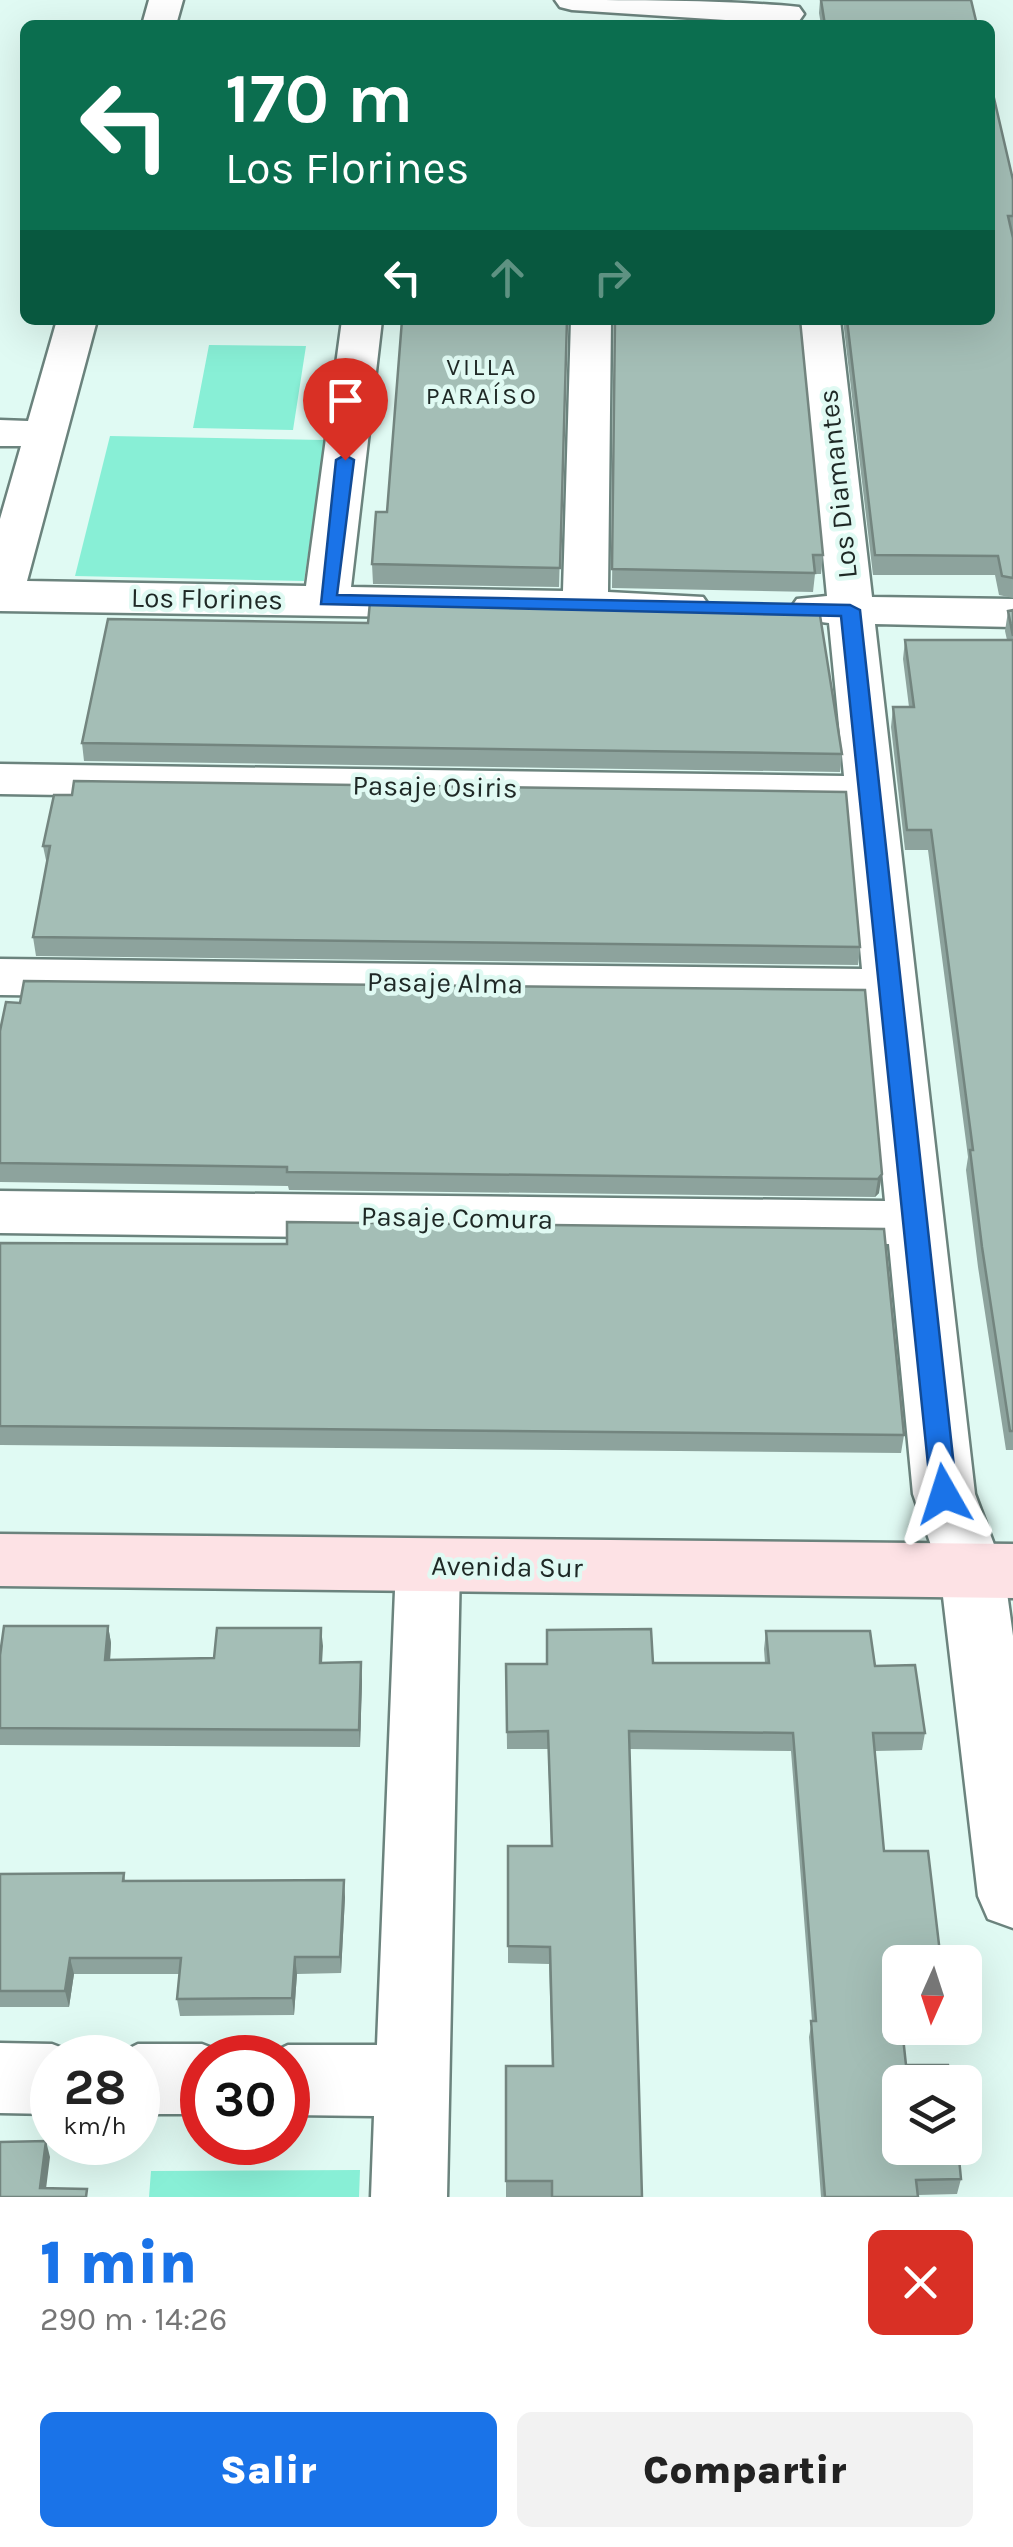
<!DOCTYPE html>
<html lang="es">
<meta charset="utf-8">
<style>
:root{--surface:#fff;--page:#f2f2f2;--text:#222;--muted:#767676;--accent:#1a73e8}
body{margin:0;font-family:Karla,sans-serif;background:var(--page);color:var(--text);height:100vh;display:flex;flex-direction:column;font-size:38px;white-space:nowrap}
*{box-sizing:border-box;margin:0}
p{font-size:32px;color:var(--muted)}
.icon{flex:none;width:55px;height:55px;fill:none;stroke:currentColor;stroke-width:2;stroke-linecap:round;stroke-linejoin:round}
.map{position:relative;height:2197px;overflow:hidden}
.details{display:flex;flex-direction:column;background:var(--surface);flex:1}
.details>*{flex:none}
.top-card{position:absolute;left:20px;top:20px;width:975px;height:305px;border-radius:15px;box-shadow:0 10px 40px #0002;background:#0b6e4f;color:#fff;overflow:hidden}
.needle{width:65px;rotate:183deg}
.fabs{position:absolute;left:882px;top:1945px;display:grid;gap:20px}
.fabs a{display:grid;place-items:center;width:100px;height:100px;border-radius:15px;background:var(--surface);box-shadow:0 10px 40px #0002;font-size:50px}
.speed{position:absolute;left:30px;top:2035px;display:flex;gap:20px;font-size:50px;font-weight:700;text-align:center}
.speed>*{display:grid;place-content:center;width:130px;height:130px;border-radius:50%;background:var(--surface);box-shadow:0 10px 40px #0002;line-height:1}
.speed small{font-size:25px;font-weight:400}
.speed .limit{border:15px solid #d22;background:#fff;color:#111}
.pin{position:absolute;display:grid;place-items:center;width:85px;height:85px;color:#fff;margin:-102px -42px;border-radius:50% 50% 50% 0;rotate:-45deg;box-shadow:0 0 10px #0007}
.pin .icon{rotate:45deg}
.me{position:absolute;width:110px;margin:-55px;rotate:354deg;stroke-linejoin:round;filter:drop-shadow(0 0 8px #0008)}
.turn{display:flex;align-items:center;gap:35px;height:210px;padding:0 40px;font-size:45px}
.turn .icon{width:130px;height:130px;stroke-width:2.5}
.turn b{display:block;font-size:70px;line-height:85px}
.lanes{display:flex;align-items:center;height:95px;padding:0 40px;background:#0003;justify-content:center;gap:50px;direction:ltr}
.lanes .off{opacity:.35}
.round{display:grid;place-items:center;flex:none;width:105px;height:105px;border-radius:15px;background:var(--page)}
.headline{display:flex;align-items:center;justify-content:space-between;height:170px;padding:0 40px}
h1{font-size:60px;font-weight:800;line-height:75px;color:var(--accent)}
.action{display:flex;gap:20px;margin-top:auto;padding:20px 40px}
.action a{flex:1;height:115px;border-radius:15px;background:var(--accent);color:#fff;font-size:40px;font-weight:800;line-height:115px;text-align:center}
.action a+a{background:var(--page);color:var(--text)}
.map>svg:first-child{display:block}
.green{fill:#88efd6}
.lines{fill:none;stroke-linecap:round;stroke-linejoin:round}
.street-casing{stroke:#6b837d;stroke-width:5}
.secondary-casing{stroke:#6b837d;stroke-width:5}
.street{fill:#fff;fill-rule:evenodd}
.secondary{fill:#fde2e5;fill-rule:evenodd}
.wall{fill:#8da39d}
.shaded-wall{fill:#73857f}
.building{fill:#a4beb6;stroke:#73857f;stroke-width:2.5}
.route{fill:#1a73e8;stroke:#114b97;stroke-width:2.5}
.labels{text-anchor:middle;stroke-width:9;stroke-linejoin:round;paint-order:stroke}
.far-neighbourhood-label{font-size:25px;letter-spacing:2.5px;fill:#1e2825;stroke:#e0faf3}
.street-label{font-size:28px;fill:#1e2825;stroke:#e0faf3}
</style>
<div class="map">
<svg width="1013" height="2197" viewBox="0 0 1013 2197">
<rect width="100%" height="100%" fill="#e0faf3"/>
<!-- green -->
<path class="green" d="M209 345 306 346 293 430 193 428Z
M110 436 325 440 304 581 75 576Z
M360 2170 359 2197H149L151 2171Z"/>
<g class="lines">
<!-- street casing -->
<g class="street-casing">
<path id="street" d="M149 0H183L176 25H142Z
M555 0C630 0 727 0 799 7L804 14 799 21 787 24 572 10 560 7Z
M57 320H97L27 581 306 586 342 320H382L351 587 563 591 571 320H611L608 592 703 597 710 607 703 617 687 621 0 611V519L21 446H0V420L28 421Z
M800 320H840L872 597 1013 599V627L875 624 975 1494 1004 1571 1013 1636V1928L988 1919 978 1896 940 1571 913 1494 889 1244 0 1233V1191L885 1201 866 1005 0 995V959L862 969 847 807 0 794V764L844 776 829 623 797 619 790 609 797 599 827 596Z
M428 1539 451 1546 460 1565 447 2197H371L374 2116 288 2115V2058H261L288 2045H377L396 1565 405 1546Z
M0 2043 52 2044 78 2054 80 2058H52V2114L0 2113Z
M138 2044H202L228 2054 230 2058H202V2114H138V2058H110Z"/>
</g>
<!-- secondary casing -->
<g class="secondary-casing">
<path id="secondary" d="M0 1534 1013 1544V1598L0 1586Z"/>
</g>
<!-- street -->
<use href="#street" class="street"/>
<!-- secondary -->
<use href="#secondary" class="secondary"/>
</g>
<!-- wall -->
<path class="wall" d="M820 0H971L977 25H821L819 13Z
M1013 180V598L999 595 995 575H873L843 320H990Z
M567 320 559 587 373 584 372 564 387 512Z
M615 320 823 555 821 574H815L813 592 612 588Z
M1013 610V1450H1006L978 1267 966 1170 968 1157 928 850H905L891 727 893 707H909L903 659 905 640H1007L1005 631 1008 611Z
M368 623 842 754 840 772 84 761 82 743Z
M43 846 860 947 858 965 36 956 33 937 47 865Z
M865 990 879 1193 875 1197 289 1190 288 1186 0 1182V1031Z
M0 1243 904 1435 901 1453 0 1445Z
M108 1626 111 1643 110 1660 214 1658 321 1628 322 1663 362 1680 360 1747 0 1745V1655Z
M766 1631 875 1666 925 1733 922 1750 875 1751 884 1851 940 1953 937 1962H900V1970H897L906 2065 961 2179 957 2194 918 2195V2197H821L809 2037 812 2021 791 1751 629 1749 642 2197H506V2066H552L549 1964 508 1963V1846H551L548 1749H507L506 1664 765 1663 764 1649Z
M124 1873 125 1881 345 1897 341 1973 297 1974 294 2015 180 2016 177 1999 179 1974H74L69 2007H0V1874Z"/>
<!-- shaded-wall -->
<path class="shaded-wall" d="M882 1174 879 1193 875 1197 878 1179Z
M108 1626 111 1643 109 1678 105 1660Z
M321 1628 323 1646 321 1681 320 1663Z
M361 1662 362 1680 360 1747 359 1730Z
M344 1880 345 1897 341 1973 340 1957Z
M295 1957 297 1974 294 2015 292 1998Z
M70 1958 74 1974 69 2007 65 1991Z
M46 2141 50 2157 45 2197 40 2188Z"/>
<!-- building -->
<path class="building" d="M821 0H971L977 25H825Z
M990 81 1013 180V216H1008L1013 238V578L1002 576 998 556 875 555 847 320H990Z
M402 320H567L560 568 372 564 376 512H387Z
M615 320H800L823 555H813L815 573 612 569Z
M370 602 819 609 842 754 82 743 108 619 368 623Z
M1013 610V636L1008 611Z
M905 640H1013V1431H1010L982 1247 970 1150H973L931 830H907L893 707H914Z
M74 781 846 792 860 947 33 937 50 846H43L54 795H72Z
M24 981 865 990 882 1174 878 1179 287 1172V1167L0 1163V1031L6 1002 20 1003Z
M287 1222 884 1229 904 1435 0 1426V1243L287 1244Z
M4 1626H108L105 1660 214 1658 217 1628H321L320 1663 361 1662 359 1730 0 1728V1655Z
M651 1629 653 1663H769L766 1631H870L875 1666 915 1665 925 1733H873L884 1851H928L940 1953H895L900 2002V2028H902L906 2065H948L950 2082H900V2148H958L961 2179 916 2180 918 2197H825L811 2021H816L793 1733 629 1731 642 2197H552V2181H506V2066H553L550 1947 508 1946V1846H552L548 1731 507 1732 506 1664H547V1630Z
M124 1873 123 1881 344 1880 340 1957H295L292 1998 177 1999 181 1958H70L65 1991H0V1874Z
M46 2141 40 2188 87 2189 86 2197H0V2142Z"/>
<!-- route -->
<path class="route" d="M345 455 354 460 337 595 850 605 860 610 957 1494 953 1502H935L931 1494 841 616 321 604 336 460Z"/>
<g class="labels">
<!-- far-neighbourhood labels -->
<g class="far-neighbourhood-label">
<text x="482" y="375">VILLA<tspan x="482" dy="29">PARAÍSO</tspan></text>
</g>
<!-- street labels -->
<g class="street-label">
<text transform="translate(837 484) rotate(-96)" y="10">Los Diamantes</text>
<text transform="translate(207 598) rotate(1)" y="10">Los Florines</text>
<text transform="translate(435 786) rotate(1)" y="10">Pasaje Osiris</text>
<text transform="translate(445 982) rotate(1)" y="10">Pasaje Alma</text>
<text transform="translate(457 1217) rotate(1)" y="10">Pasaje Comura</text>
<text transform="translate(507 1566) rotate(1)" y="10">Avenida Sur</text>
</g>
</g>
</svg>
<div class="fabs">
<a><svg class="needle" viewBox="-14 -14 28 28"><path d="M0-13l5 13h-10z" fill="#e53935"/><path d="M0 13l5-13h-10z" fill="#767676"/></svg></a>
<a><svg class="icon" aria-label="layers" viewBox="0 0 24 24"><path d="M12 4l9 5-9 5-9-5zM3 14l9 5 9-5"/></svg></a>
</div>
<div class="speed"><div>28<small>km/h</small></div><div class="limit">30</div></div>
<div class="pin" style="left:345px;top:460px;background:#d93025"><svg class="icon" aria-label="arrive" viewBox="0 0 24 24"><path d="M6 21V4h12l-3 4 3 4H6"/></svg></div>
<svg class="me" style="left:944px;top:1494px" viewBox="-20 -20 40 40"><path d="M0-17L14 15 0 8-14 15z" fill="#1a73e8" stroke="#fff" stroke-width="4"/></svg>
<div class="top-card">
<div class="turn"><svg class="icon" aria-label="left" viewBox="0 0 24 24"><path d="M17 20v-9H6M10 6l-5 5 5 5"/></svg><div><b>170 m</b>Los Florines</div></div>
<div class="lanes"><svg class="icon" aria-label="left" viewBox="0 0 24 24"><path d="M17 20v-9H6M10 6l-5 5 5 5"/></svg><svg class="icon off" aria-label="ahead" viewBox="0 0 24 24"><path d="M12 20V5M6 11l6-6 6 6"/></svg><svg class="icon off" aria-label="right" viewBox="0 0 24 24"><path d="M7 20v-9h11M14 6l5 5-5 5"/></svg></div>
</div>
</div>
<section class="details">
<div class="headline"><div><h1>1 min</h1><p>290 m · 14:26</p></div><a class="round" style="background:#d93025;color:#fff"><svg class="icon" aria-label="close" viewBox="0 0 24 24"><path d="M6 6l12 12M18 6L6 18"/></svg></a></div>
<div class="action"><a>Salir</a><a>Compartir</a></div>
</section>
